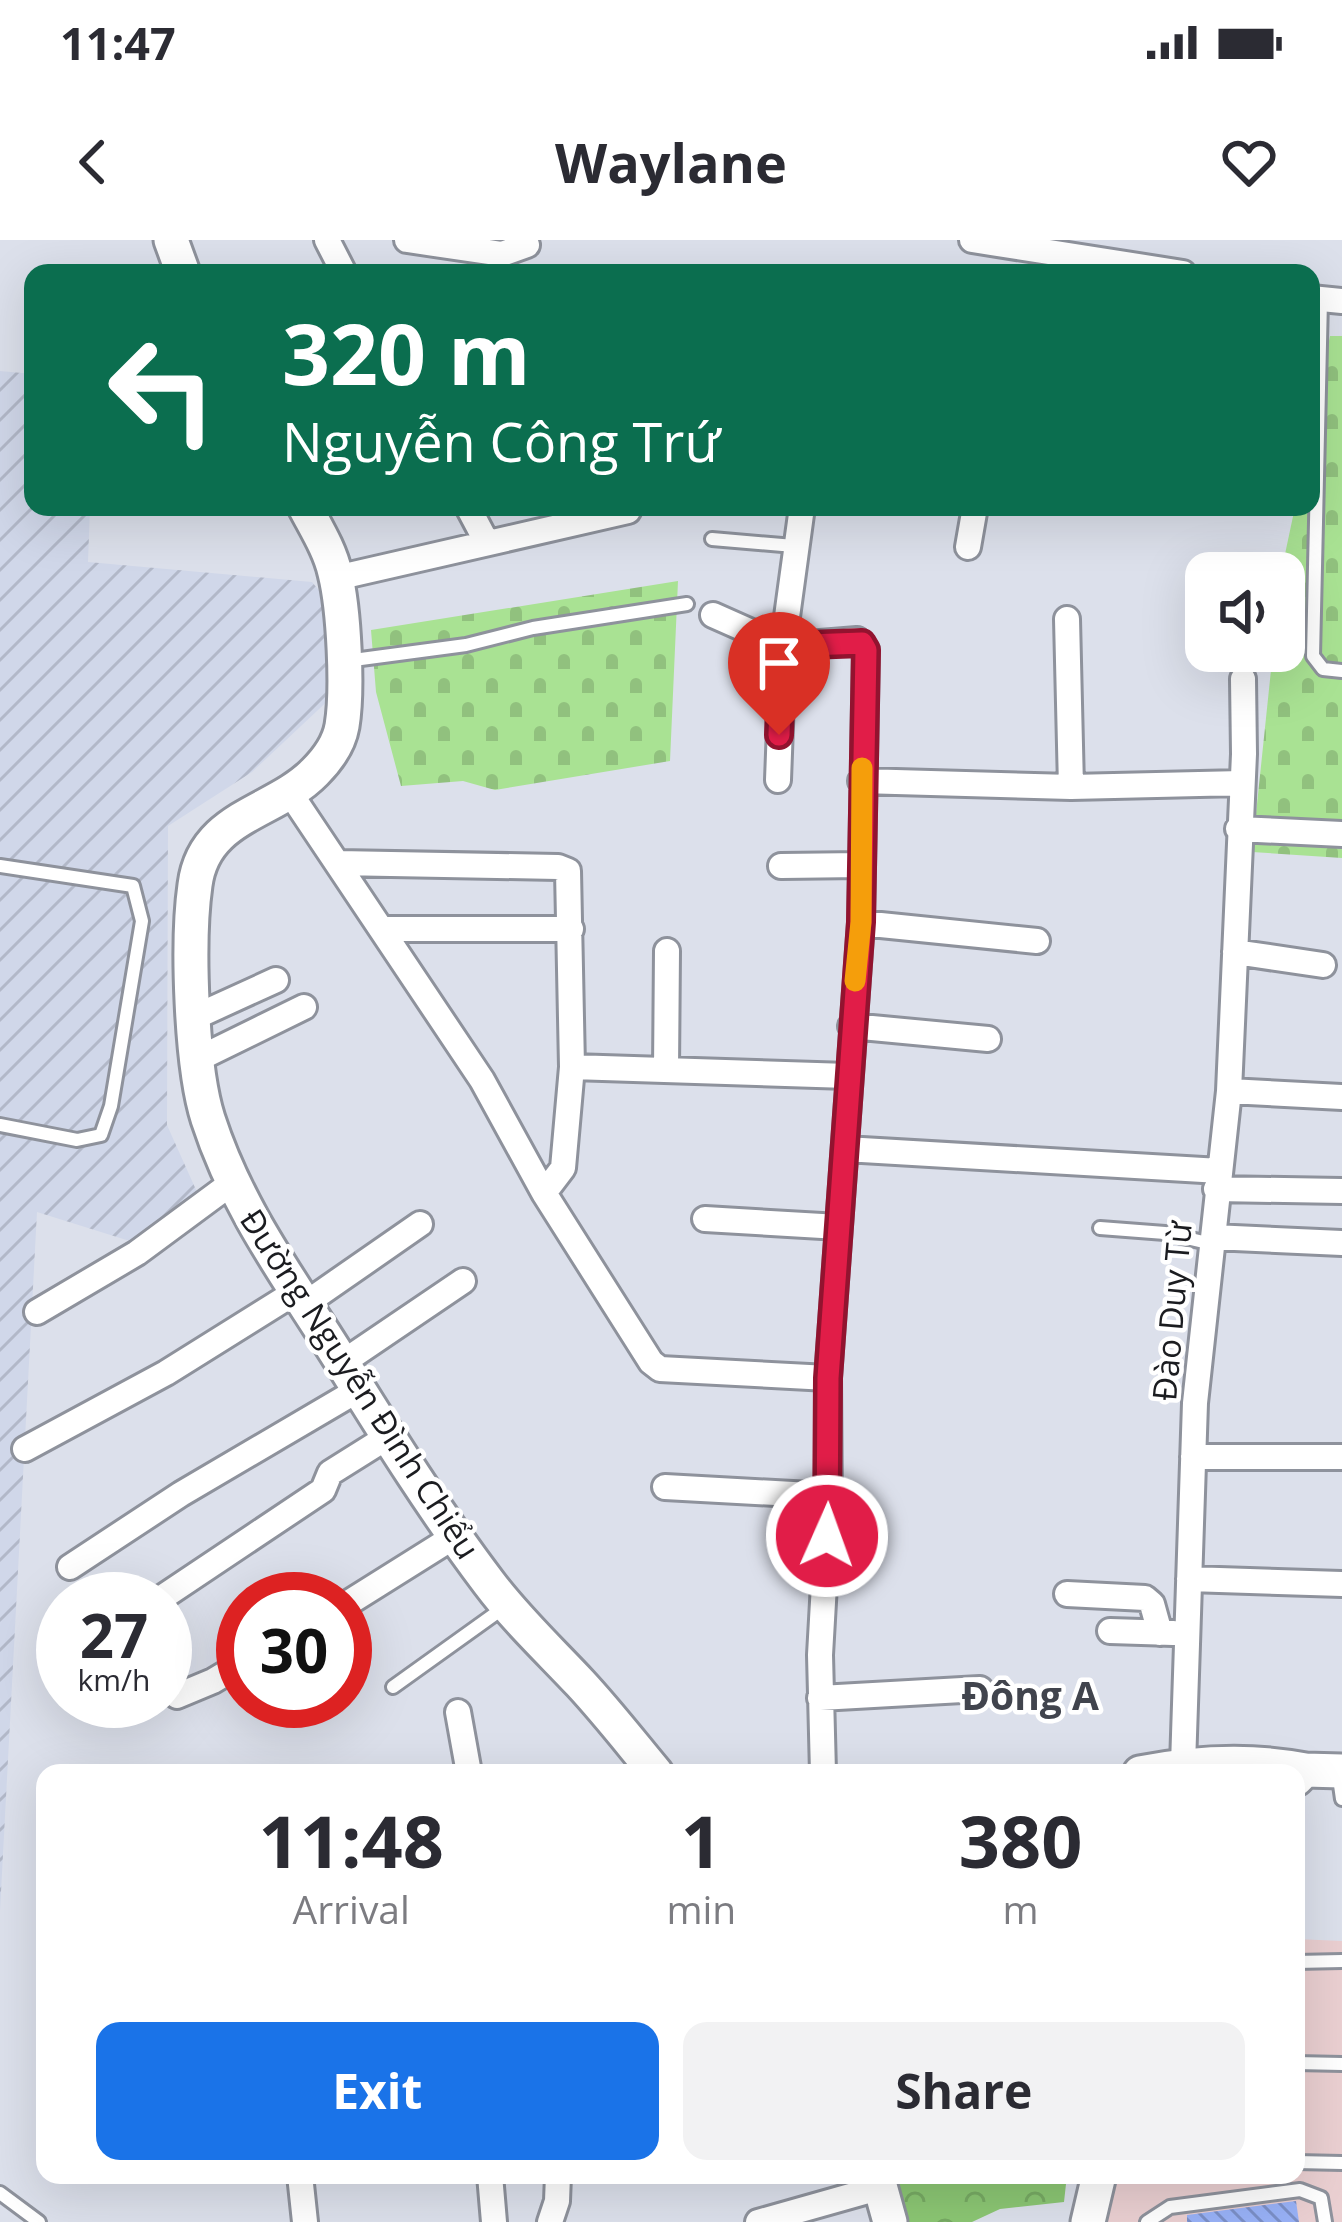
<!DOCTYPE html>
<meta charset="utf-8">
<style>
:root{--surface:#fff;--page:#f2f2f3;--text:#2b2b33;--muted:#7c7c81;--accent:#1a73e8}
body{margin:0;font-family:"Open Sans",sans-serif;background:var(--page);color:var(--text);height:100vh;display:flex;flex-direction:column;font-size:45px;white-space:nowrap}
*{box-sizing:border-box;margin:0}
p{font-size:39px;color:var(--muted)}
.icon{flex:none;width:66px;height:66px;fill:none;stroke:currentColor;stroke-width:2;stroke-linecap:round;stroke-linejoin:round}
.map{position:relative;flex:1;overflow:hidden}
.drawer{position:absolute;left:36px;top:1524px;width:1269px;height:420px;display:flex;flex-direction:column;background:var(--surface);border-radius:24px;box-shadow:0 12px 48px #0002}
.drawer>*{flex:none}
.guide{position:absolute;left:24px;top:24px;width:1296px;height:252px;border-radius:24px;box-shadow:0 12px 48px #0002;background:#0b6e4f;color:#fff;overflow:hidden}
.controls{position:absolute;left:1185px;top:312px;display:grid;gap:24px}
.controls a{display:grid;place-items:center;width:120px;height:120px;border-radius:24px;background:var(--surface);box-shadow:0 12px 48px #0002;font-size:60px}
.speed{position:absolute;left:36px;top:1332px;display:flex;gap:24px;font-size:60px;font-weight:700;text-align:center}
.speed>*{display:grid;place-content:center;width:156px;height:156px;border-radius:50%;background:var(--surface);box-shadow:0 12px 48px #0002;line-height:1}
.speed small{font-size:30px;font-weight:400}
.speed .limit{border:18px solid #d22;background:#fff;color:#111}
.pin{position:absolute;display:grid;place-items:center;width:102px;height:102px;color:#fff;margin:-123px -51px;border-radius:50% 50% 50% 0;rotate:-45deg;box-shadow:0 0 12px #0007}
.pin .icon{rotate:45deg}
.me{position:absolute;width:132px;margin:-66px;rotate:2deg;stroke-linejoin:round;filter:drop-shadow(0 0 9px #0008)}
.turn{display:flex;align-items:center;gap:42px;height:252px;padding:0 60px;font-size:54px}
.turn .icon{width:156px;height:156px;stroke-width:2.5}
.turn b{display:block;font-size:84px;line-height:102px}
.eta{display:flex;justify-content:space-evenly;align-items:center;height:204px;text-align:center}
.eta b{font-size:72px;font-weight:700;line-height:84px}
.cta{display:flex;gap:24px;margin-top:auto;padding:24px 60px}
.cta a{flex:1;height:138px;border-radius:24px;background:var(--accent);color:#fff;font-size:48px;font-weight:700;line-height:138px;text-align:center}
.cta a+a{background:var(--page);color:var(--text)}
.status{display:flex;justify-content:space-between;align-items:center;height:84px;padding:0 60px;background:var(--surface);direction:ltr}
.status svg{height:33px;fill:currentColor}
header{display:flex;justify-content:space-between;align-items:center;height:156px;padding:0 60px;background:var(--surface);font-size:54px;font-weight:700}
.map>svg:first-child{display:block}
.industrial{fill:url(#industrial-furrows)}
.education{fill:#eacfd1}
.forest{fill:url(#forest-crowns)}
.cemetery{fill:url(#cemetery-stones)}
.building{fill:url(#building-back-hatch)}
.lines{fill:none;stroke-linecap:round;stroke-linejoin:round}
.lane-casing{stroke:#8e929c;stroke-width:18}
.street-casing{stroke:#8e929c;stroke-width:30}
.secondary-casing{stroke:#8e929c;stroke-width:39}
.lane{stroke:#fff;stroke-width:12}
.street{stroke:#fff;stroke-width:24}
.secondary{stroke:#fff;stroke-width:33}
.route-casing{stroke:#92132f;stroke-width:30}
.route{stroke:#e11d48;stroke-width:21}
.slow{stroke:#f59e0b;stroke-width:21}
.labels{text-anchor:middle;stroke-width:9;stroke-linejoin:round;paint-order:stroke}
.street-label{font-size:33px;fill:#1b1c20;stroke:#fff}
.quarter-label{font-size:39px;font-weight:bold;fill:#41444d;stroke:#fff}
</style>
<div class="status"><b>11:47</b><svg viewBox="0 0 49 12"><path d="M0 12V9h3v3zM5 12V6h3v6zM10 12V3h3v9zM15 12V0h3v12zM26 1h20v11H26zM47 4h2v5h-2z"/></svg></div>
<header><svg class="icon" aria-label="back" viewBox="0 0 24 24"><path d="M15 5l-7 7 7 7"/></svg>Waylane<svg class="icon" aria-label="heart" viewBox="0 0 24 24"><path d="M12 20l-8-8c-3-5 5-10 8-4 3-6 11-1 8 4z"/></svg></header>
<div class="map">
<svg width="1342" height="1982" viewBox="0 0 1342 1982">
<defs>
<pattern id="industrial-furrows" width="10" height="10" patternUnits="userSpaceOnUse" patternTransform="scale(3)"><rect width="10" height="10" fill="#d0d7e9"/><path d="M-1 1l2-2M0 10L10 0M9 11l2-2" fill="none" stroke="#b2b8c8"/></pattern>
<pattern id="forest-crowns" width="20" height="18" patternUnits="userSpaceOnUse" patternTransform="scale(3)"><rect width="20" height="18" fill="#8bc673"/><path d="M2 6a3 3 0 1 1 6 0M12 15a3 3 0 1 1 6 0" fill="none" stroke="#77aa63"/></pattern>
<pattern id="cemetery-stones" width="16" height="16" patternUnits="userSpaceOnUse" patternTransform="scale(3)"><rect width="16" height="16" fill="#a9e293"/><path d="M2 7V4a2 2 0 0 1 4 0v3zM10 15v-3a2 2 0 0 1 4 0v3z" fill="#91c17e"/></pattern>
<pattern id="building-back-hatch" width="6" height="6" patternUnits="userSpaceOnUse" patternTransform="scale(3)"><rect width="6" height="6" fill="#98b1f6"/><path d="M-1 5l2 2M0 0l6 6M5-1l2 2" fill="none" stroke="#7b8fc7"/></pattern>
</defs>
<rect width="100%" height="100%" fill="#dce0eb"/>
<!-- industrial -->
<path class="industrial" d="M0 131 33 134V267H90L88 322 312 342 333 367 334 455 252 532 168 586 167 885 201 961 152 1008 37 972 0 1671Z"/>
<!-- education -->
<path class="education" d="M1296 1699 1342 1701V1982H1101L1109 1935H1296Z"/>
<!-- forest -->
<path class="forest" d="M853 1935H1067L1064 1962 1000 1969 972 1982H872Z"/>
<!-- cemetery -->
<path class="cemetery" d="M1330 96H1342V618L1252 612 1273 411H1284L1281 333 1295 267H1311V190Z
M678 341 670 521 495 550 463 541 401 546 376 452 371 390Z"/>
<!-- building -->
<path class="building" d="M1296 1961 1299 1982H1187V1975Z"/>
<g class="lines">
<!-- lane casing -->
<g class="lane-casing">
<path id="lane" d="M1321 59 1313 416 1323 429 1342 431
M712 299 794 306
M346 421 466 405 533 388 687 364
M0 626 133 646 142 681 111 866 101 895 77 900 0 885
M1100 988 1165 993 1212 1004
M393 1447 506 1366
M1338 1531 1342 1559
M1296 1722 1342 1721
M1296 1823 1342 1824
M1296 1922 1342 1923
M0 1953 39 1982
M1147 1982 1170 1967 1300 1950 1321 1958 1325 1982"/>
</g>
<!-- street casing -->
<g class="street-casing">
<path id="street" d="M327 0 344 33
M407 0 502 14 527 5
M972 0 1183 33
M1311 58 1342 61
M468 267 486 301
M968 307 975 267
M336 338 628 271 630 267
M713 375 783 406 857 400 866 410 861 683 828 1138 829 1256 820 1415 823 1533
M1067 379 1071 547
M778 540 783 406 802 267
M861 541 1071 547 1242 543
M290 553 482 840 544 953 651 1122 660 1129 828 1138
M1238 589 1342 594
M338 623 558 627 568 631 572 827 563 928 544 953
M781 626 861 625
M861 683 1037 701
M382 689H571
M1235 712 1323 725
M195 777 276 740
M851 786 988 799
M198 819 304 767
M572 827 848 836
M666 830 667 711
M1229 851 1342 857
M845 909 1220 931
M1216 949 1342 951
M705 979 839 987
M1213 997 1342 1003
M302 1066 420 984
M37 1072 137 1013 233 942
M342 1123 463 1041
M25 1209 166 1133 294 1053
M1193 1217H1342
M665 1247 829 1256
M70 1327 181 1254 358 1150
M1189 1339 1342 1344
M1067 1354 1145 1358 1152 1364 1160 1393
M160 1359 323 1250 330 1233 389 1196
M345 1365 455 1296
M1110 1391 1173 1393
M177 1456 213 1441 243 1423
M820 1458 980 1449
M458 1472 469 1533
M1183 1525 1195 1163 1229 851 1244 514 1243 439
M300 1935 305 1982
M490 1935 494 1982
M550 1982 557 1961 558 1935
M758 1982 882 1947"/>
</g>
<!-- secondary casing -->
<g class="secondary-casing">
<path id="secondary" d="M171 0 183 33
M305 267C316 288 330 310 335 333 344 369 348 450 342 486 339 503 327 520 315 532 274 574 204 575 195 645 187 701 191 826 208 879 238 972 293 1043 343 1124 389 1198 436 1273 489 1343 516 1379 549 1410 580 1443 607 1472 631 1503 656 1533
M1140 1533C1196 1522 1249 1519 1305 1530
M1296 1539 1305 1530 1342 1531
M877 1935 890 1982
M1088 1982 1099 1935"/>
</g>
<!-- lane -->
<use href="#lane" class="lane"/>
<!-- street -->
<use href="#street" class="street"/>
<!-- secondary -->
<use href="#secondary" class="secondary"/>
</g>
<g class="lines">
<!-- route casing -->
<g class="route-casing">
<path id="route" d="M779 495 782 406 862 403 866 410 861 682 828 1138 827 1296"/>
</g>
<!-- route -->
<use href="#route" class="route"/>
<!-- slow -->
<path class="slow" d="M855 741 861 682 862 528"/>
</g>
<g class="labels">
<!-- street labels -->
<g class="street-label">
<text transform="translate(1172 1071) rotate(-85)" y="12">Đào Duy Từ</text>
<text transform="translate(360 1144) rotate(57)" y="12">Đường Nguyễn Đình Chiểu</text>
</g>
<!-- quarter labels -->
<g class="quarter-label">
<text x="1030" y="1470">Đông A</text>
</g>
</g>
</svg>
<div class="controls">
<a><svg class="icon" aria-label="sound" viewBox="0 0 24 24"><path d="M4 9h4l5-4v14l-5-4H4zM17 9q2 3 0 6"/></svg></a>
</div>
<div class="speed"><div>27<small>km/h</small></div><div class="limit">30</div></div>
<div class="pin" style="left:779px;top:495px;background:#d93025"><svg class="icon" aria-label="arrive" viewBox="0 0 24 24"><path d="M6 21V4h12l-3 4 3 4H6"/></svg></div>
<svg class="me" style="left:827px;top:1296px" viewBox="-20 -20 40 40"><circle r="17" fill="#e11d48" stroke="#fff" stroke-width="3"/><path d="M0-11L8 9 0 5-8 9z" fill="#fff"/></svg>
<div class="guide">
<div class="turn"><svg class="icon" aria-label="left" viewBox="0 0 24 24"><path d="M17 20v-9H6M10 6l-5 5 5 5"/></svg><div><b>320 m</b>Nguyễn Công Trứ</div></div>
</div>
<section class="drawer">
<div class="eta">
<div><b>11:48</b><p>Arrival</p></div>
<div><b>1</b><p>min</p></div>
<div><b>380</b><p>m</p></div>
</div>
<div class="cta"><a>Exit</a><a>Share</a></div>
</section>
</div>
